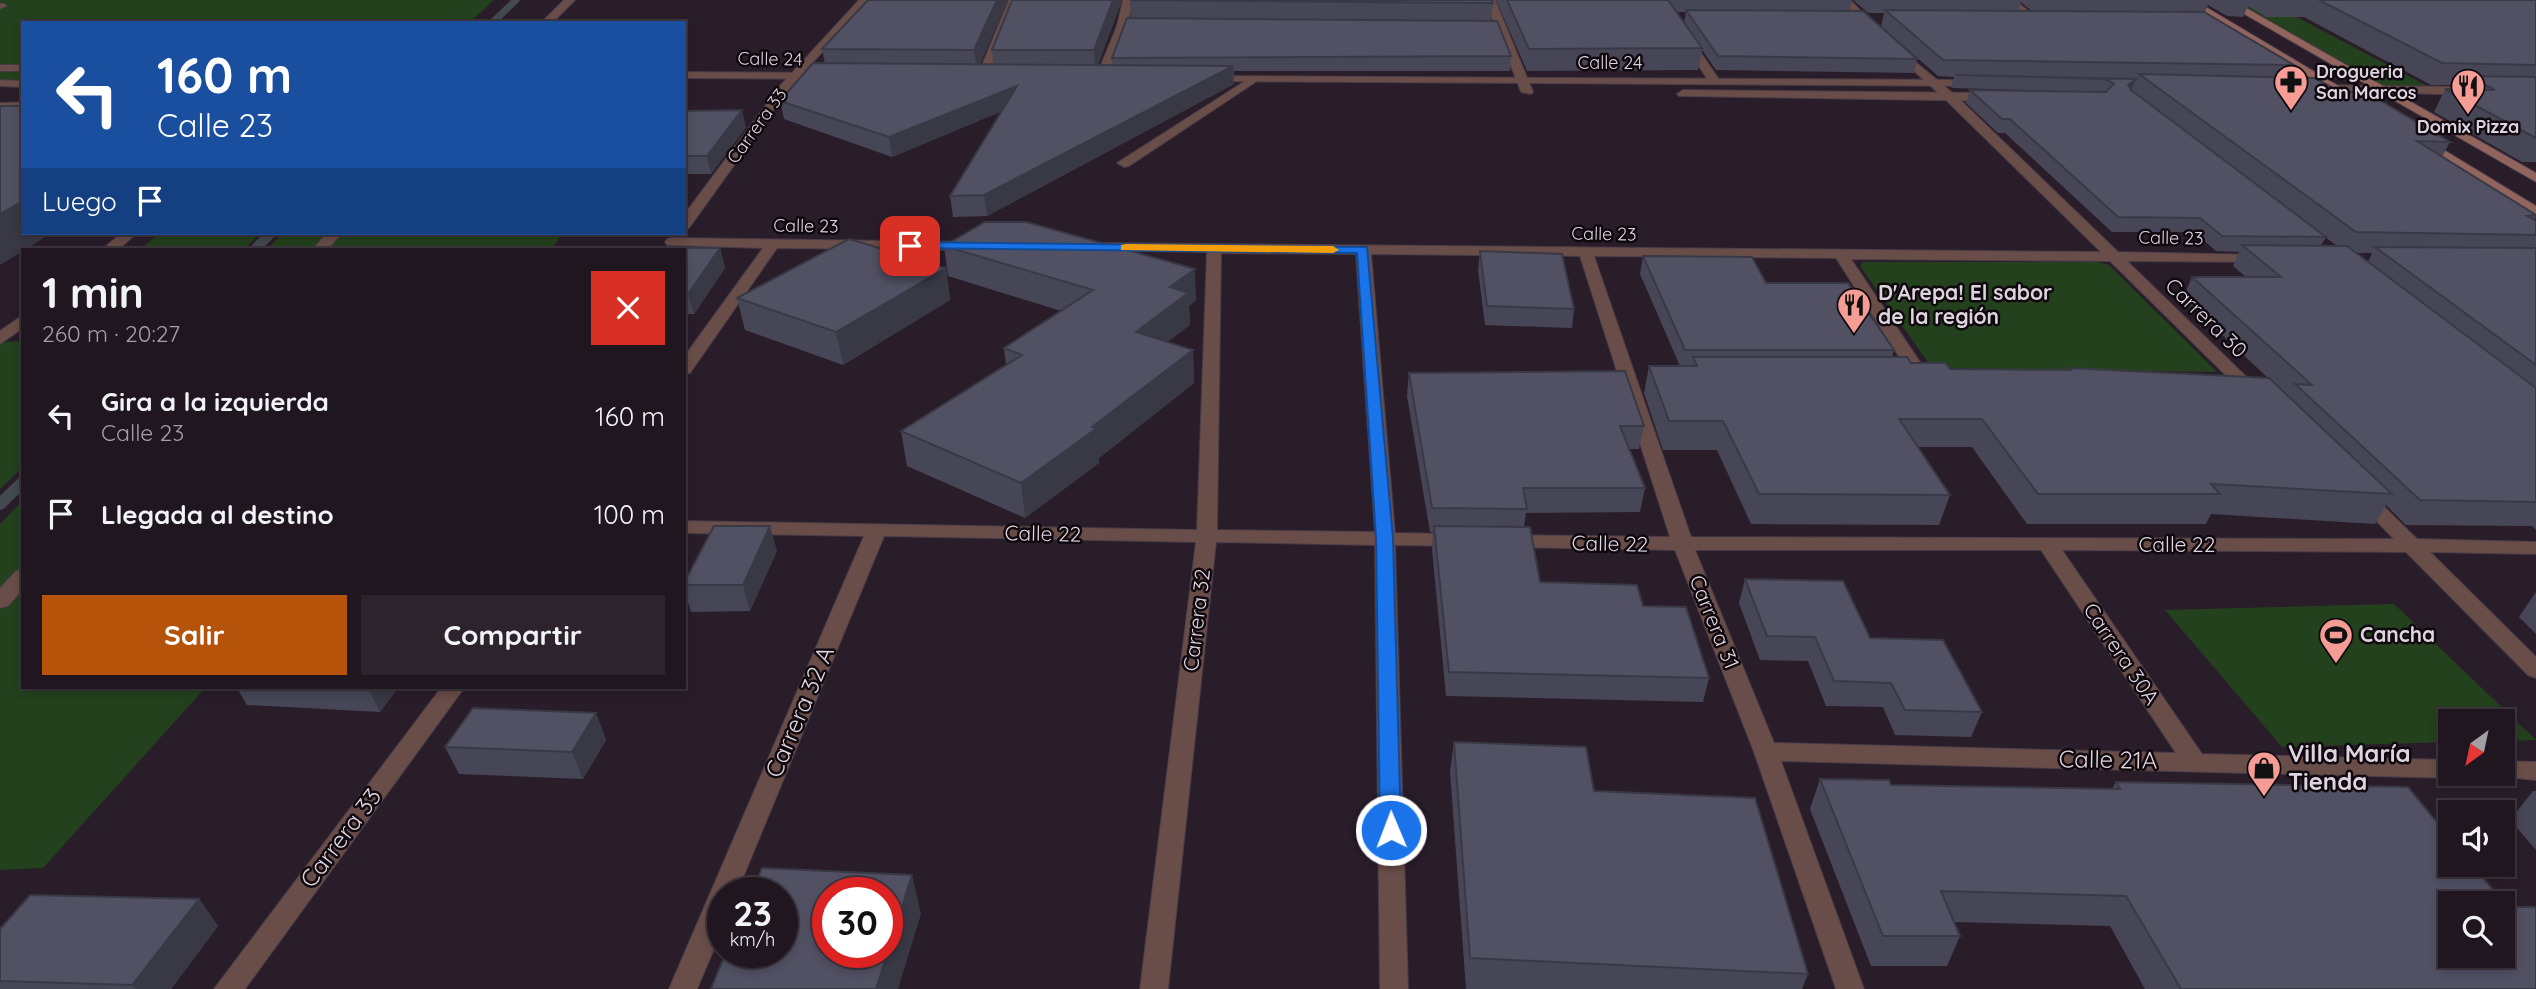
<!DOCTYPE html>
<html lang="es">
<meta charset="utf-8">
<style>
:root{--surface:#201620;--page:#2d232d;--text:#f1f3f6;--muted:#a29fa5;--line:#3d353e;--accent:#b45309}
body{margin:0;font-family:Quicksand,sans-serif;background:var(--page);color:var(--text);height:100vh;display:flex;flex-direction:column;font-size:26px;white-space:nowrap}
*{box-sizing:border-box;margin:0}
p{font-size:23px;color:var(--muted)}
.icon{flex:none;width:38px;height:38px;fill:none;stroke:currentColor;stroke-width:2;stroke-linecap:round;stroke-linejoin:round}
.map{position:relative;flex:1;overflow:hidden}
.drawer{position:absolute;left:21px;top:248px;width:665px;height:441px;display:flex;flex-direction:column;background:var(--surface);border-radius:0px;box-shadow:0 4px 10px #0003,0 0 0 2px var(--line)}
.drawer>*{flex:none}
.banner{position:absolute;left:21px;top:21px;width:665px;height:214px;border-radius:0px;box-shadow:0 4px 10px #0003,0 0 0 2px var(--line);background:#1a4fa0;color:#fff;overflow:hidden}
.needle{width:46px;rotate:213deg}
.fabs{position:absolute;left:2438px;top:709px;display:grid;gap:14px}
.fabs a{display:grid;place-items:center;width:77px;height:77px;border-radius:0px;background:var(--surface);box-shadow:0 4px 10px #0003,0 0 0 2px var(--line);font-size:35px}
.speed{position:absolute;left:707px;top:877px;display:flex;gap:14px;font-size:35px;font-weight:700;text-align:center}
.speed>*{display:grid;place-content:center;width:91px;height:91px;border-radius:50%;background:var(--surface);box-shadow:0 4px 10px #0003,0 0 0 2px var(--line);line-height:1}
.speed small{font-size:18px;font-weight:400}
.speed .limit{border:10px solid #d22;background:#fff;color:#111}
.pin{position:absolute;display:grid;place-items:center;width:60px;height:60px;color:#fff;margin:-30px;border-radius:14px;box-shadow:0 4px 10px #0006}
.me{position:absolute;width:77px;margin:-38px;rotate:359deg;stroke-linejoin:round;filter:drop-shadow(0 0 5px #0008)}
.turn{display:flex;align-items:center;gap:24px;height:147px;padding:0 21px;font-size:32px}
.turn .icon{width:91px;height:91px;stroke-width:2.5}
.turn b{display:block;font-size:49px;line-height:60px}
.then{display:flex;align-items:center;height:66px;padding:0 21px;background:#0003;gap:14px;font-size:26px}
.round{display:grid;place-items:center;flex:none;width:74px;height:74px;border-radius:0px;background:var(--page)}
.headline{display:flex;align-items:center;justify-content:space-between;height:119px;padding:0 21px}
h1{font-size:42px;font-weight:800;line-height:52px}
.primary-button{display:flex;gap:14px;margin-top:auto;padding:14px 21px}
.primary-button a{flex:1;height:80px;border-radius:0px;background:var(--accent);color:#fff;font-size:28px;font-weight:800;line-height:80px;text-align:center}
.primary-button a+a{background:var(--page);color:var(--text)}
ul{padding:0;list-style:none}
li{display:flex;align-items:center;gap:21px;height:98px;padding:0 21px}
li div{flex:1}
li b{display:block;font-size:26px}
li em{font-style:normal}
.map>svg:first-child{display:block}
.green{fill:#23411c}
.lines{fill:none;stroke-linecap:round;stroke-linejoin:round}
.stream-far2{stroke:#424950;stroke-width:7}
.stream-far1{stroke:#424950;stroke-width:10}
.stream{stroke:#424950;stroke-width:12}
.service-casing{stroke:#473a47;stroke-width:1}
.minor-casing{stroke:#473a47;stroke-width:2}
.tertiary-casing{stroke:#473a47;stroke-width:2}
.secondary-casing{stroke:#473a47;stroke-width:2}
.service{fill:#694d48;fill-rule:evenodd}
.minor{fill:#694d48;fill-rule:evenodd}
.tertiary{fill:#694d48;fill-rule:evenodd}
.secondary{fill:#91655d;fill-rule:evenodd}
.wall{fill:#474656;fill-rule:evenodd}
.shaded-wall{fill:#393946}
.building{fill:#525164;stroke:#393946;stroke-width:2;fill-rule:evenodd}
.route{fill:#1a73e8;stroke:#114b97;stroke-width:2}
.slow{fill:#f59e0b}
.labels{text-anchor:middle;stroke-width:5;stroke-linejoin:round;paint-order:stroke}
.far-street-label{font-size:18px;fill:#ddd4dd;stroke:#0f090f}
.far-poi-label{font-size:18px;font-weight:bold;fill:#ddd4dd;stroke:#0f090f;text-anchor:start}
.poi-label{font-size:21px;font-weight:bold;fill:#ddd4dd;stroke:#0f090f;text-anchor:start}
.street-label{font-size:21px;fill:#ddd4dd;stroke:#0f090f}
.near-street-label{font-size:24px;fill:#ddd4dd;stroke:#0f090f}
.near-poi-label{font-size:24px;font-weight:bold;fill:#ddd4dd;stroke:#0f090f;text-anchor:start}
</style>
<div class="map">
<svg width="2536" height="989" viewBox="0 0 2536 989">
<rect width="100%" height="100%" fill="#2a1d2a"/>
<!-- green -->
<path class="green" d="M0 0H494L469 23H23V82L0 83Z
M2231 0H2265L2431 88 2384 86Z
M160 233H261L243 250H139Z
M283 233H563L551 250H266Z
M1863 262H2097L2109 265 2217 372 1932 368 1860 266Z
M23 341V467L0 489V342Z
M23 500V688H205L43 868 0 870V524Z
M2394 604 2536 740 2503 741 2502 721H2450V742L2282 747 2165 610Z"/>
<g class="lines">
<!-- stream-far2 -->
<path class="stream-far2" d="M492 23 516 0"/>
<!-- stream-far1 -->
<path class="stream-far1" d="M254 250 271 233"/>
<!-- stream -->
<path class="stream" d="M0 504 23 482"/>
<!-- service casing -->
<g class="service-casing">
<path id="service" d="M0 3 5 4 7 6 0 9Z
M23 102V108L0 109V103Z"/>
</g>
<!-- minor casing -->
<g class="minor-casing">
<path id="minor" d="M859 0H869L788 90 689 228 684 229V215L780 86Z
M1009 0H1019L989 77 979 79 977 77Z
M1123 0H1133L1127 26 1108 77 1098 79 1096 77 1117 26Z
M1485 0H1495L1533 92 1531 94 1521 92Z
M1655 0H1665L1720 81 1718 83H1710Z
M1839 0H1850L1877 27V31H1869Z
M2004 0H2015L2040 21 2031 23Z
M1896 46 1954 94 2118 252 2265 255 2267 258 2260 262 2127 261 2264 394 2261 398H2249L2110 261 1851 259 1930 377 1921 382 1912 377 1836 258 1594 256 1691 537 2394 539 2353 497 2363 491 2370 493 2417 539 2536 542V554L2430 552 2536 657V678L2528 675 2406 552 2062 550 2202 754 2450 760V774H2460L2459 775 2450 778 1781 761 1864 989H1836L1754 752 1675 550 1508 547 1501 545 1498 541 1501 537 1508 535 1670 537 1580 256 1371 254 1395 533 1457 534 1464 536 1467 540 1464 544 1457 546 1395 545 1408 989H1380L1375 545 1216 542 1168 989H1140L1196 542 884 536 737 892H723V928L697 989H669L864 536 684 533V521L1197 530 1207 252 1088 250 1086 247 1093 243 2101 252 1946 100 1892 51 1891 49ZM1221 253 1356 254 1375 532 1217 530ZM1695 550H2041L2176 753 1774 743Z
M1253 76 1259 79 1257 81 1129 166 1124 167 1117 163Z
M121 233H137L118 250H102Z
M327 233H342L327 250H312Z
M672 238 968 242 975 246 968 250 777 248 690 373 684 374V357L763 248 667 245 665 242 667 239Z
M23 315V328L0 344V331Z
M23 569V589L8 606 0 608V588L16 571Z
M441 688H464L245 989H214Z
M2502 761 2536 762V780L2493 776 2492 774H2502Z"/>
</g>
<!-- tertiary casing -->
<g class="tertiary-casing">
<path id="tertiary" d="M564 0H575L552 23H541Z
M0 65H23V71H0Z
M684 72 827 73 833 76 827 79 684 78Z
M1203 76 1978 80 1984 83 1978 86 1207 81 1203 80Z
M0 80 23 81V87L0 86Z
M2316 85 2468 87 2474 91 2468 95 2312 90 2310 88Z
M1683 90 1992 93 1998 97 1992 101 1679 96 1677 94Z"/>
</g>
<!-- secondary casing -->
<g class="secondary-casing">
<path id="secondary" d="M2182 0H2194L2372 106 2362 109Z
M2220 0H2232L2536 173V182Z
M2421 136 2536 206V216L2417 143 2415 140Z"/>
</g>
<!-- service -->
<use href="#service" class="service"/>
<!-- minor -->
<use href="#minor" class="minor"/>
<!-- tertiary -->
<use href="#tertiary" class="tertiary"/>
<!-- secondary -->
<use href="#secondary" class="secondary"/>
</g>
<!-- wall -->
<path class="wall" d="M1008 0 980 64H993L992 50 1122 0 1098 65H1112V58L1131 18 1130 0 1493 3 1491 21 1511 56 1510 71H1234V84L987 216 953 217 950 196 1002 111 892 157 784 119 780 101 825 64 822 49Z
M1496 0H1852L1849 11 1917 59 1914 73 1716 70 1702 50 1698 70 1527 71ZM1677 12H1686L1684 23Z
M1853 0H2536V162H2522L2434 112 2445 89H2461L2463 85H2431L2304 17H2266L2248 6 2243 17 2227 16 2208 5 2205 12 2294 65 2289 77 2340 92 2450 142 2442 157 2536 215 2535 220 2536 235V530L2532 526 2406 525 2386 505 2375 524 2211 514 2206 524H2027L1972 447H1918L1950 495 1939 525 1751 524 1717 450H1663L1644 393 1649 366H1680L1640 274 1643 256 1766 283 1894 350 1892 357 1911 363 1950 369 2069 370V368L2268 378 2183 298 2192 277H2246L2233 266 2239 252 2216 251 2194 232H2112L2005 133H1998L1966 103 1970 90 2101 92 1951 88 1954 77 1938 76 1881 26 1884 13H1868ZM2021 2 2024 5 2032 11H2018ZM2268 194 2337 246H2321L2326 237ZM2356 253H2372L2368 262Z
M684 111 746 127 711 174H688L684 179Z
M944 246 1196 300 1189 306 1190 325 1167 342 1193 350 1194 383 1099 458V463L1025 518 907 466 901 431 1006 365 1004 348 1061 311 948 276Z
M720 248 725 268 694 314H684V250Z
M1480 251 1574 309 1572 328 1485 325 1478 270Z
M946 268 950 300 843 365 745 330 737 298Z
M1409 373 1644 426 1639 449H1629L1645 488 1640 512 1526 513 1524 527 1540 582 1643 606 1709 678 1703 702 1446 696 1432 549 1433 532H1430L1407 396Z
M777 551 750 611 691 612 684 589V583Z
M1745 579 1870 638 1982 712 1971 737 1895 735 1883 707 1826 706 1808 661 1760 660 1739 603Z
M2536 592V634L2519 617Z
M237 688H398L380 712 247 705Z
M596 713 606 740 583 779 459 774 445 747Z
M1454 742 1594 791 1808 974 1802 989H1466L1450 772Z
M1820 779 1891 785 2112 789 2116 782 2536 989H2145L2110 926 1954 922 1960 936 1947 966H1871L1810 809Z
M2533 791H2536V850L2510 820Z
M199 899 218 926 171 989H0V929Z"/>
<!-- shaded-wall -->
<path class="shaded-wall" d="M997 0H1008L977 71 974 50Z
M1113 0H1122L1095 72 1094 50Z
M1233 66 1234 84 987 216 984 195Z
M2136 79 2131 92 2128 85Z
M1017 86 1019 104 892 157 889 137Z
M742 110 746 127 711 174 707 156Z
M684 159 688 174 684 179Z
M23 201V233H52L0 265V214Z
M720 248 725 268 694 314 688 294Z
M946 268 950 300 843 365 836 332Z
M1195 269 1196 300 1189 306 1190 325 1138 364 1136 332 1170 287Z
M1193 350 1194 383 1099 458V463L1025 518 1021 483Z
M770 526 777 551 750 611 743 585Z
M368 688H398L380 712Z
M596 713 606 740 583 779 572 752Z
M912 875 921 914 898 989H876Z
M199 899 218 926 171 989H136L132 985Z"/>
<!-- building -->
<path class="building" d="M868 0H997L974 50 822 49Z
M1012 0H1113L1094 50H992Z
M1130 0H1492L1493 3Z
M1507 0H1668L1702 48 1529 49Z
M2319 0H2536V65L2442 63Z
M1686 10 1863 11 1917 59 1718 56Z
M1885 10 2204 12 2294 65 1943 60Z
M1127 18 1497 21 1511 56 1112 58Z
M813 63 1233 66 984 195 950 196 1017 86 889 137 780 101Z
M2139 74 2315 78 2340 92H2366L2450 142 2417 141 2536 215 2527 216 2536 221V235L2356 232Z
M1955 75 2136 79 2128 85 2131 90 2326 237 2222 236 2200 218 2118 217 2010 119H2002L1970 90 2106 92 2114 84 2106 79Z
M2468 76 2536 77V138L2445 89 2495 90Z
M0 106H23V201L0 214Z
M742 110 707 156H684V111Z
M985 222H1026L1195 269 1170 287 1188 293 1136 332 1193 350 1092 427 1097 428 1021 483 901 431 1022 355 1004 348 1093 290 944 246Z
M849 239 946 268 836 332 737 298Z
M2242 245 2347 246 2536 388V502L2420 500 2295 384 2312 385 2192 277H2281Z
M2375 247 2536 248V365Z
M658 248H720L688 294H684V250H657Z
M1480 251 1562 254 1574 309 1487 306Z
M1643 256 1752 257 1766 283H1848L1894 350H1685Z
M1693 357H1907L1911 363H1946L1950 369 2071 370 2069 368 2269 378 2392 494 2211 484 2220 494H2038L1982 419H1899L1950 495 1759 494 1723 421H1669L1649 366H1697Z
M1625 371 1644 426H1620L1645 488H1523L1527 509 1432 508 1409 373Z
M714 526H770L743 585H684V583Z
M1434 526 1530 527 1540 582 1637 585 1643 606 1686 607 1709 678 1449 672Z
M1745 579 1843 581 1870 638 1943 640 1982 712 1905 710 1891 683 1834 681 1815 637 1767 636Z
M473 708 596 713 572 752 445 747Z
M1454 742 1586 747 1594 791 1755 798 1808 974 1470 958Z
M1820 779 1889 780 1891 785 2120 789 2116 782 2408 787 2450 838V864H2472L2507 907H2536V989H2181L2126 896 1941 891 1960 936H1883ZM2450 903H2502V956H2450Z
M762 868 912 875 876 989H711L726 952H782V892H752ZM828 892H887V952H828Z
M30 895 199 899 132 985 0 981V929Z"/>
<!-- route -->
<path class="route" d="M910 242 1367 247 1393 538 1401 830 1398 836 1391 838 1383 836 1380 830 1376 538 1357 253 906 248 904 246Z"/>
<!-- slow -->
<path class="slow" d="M1126 244 1333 246 1339 250 1333 253 1121 250V245Z"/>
<!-- icons -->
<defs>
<g id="pharmacy-pin" transform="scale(1.75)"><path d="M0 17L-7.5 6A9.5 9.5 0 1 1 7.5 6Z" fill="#f59c94" stroke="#0f090f"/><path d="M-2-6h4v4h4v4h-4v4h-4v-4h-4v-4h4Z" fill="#111"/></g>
<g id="restaurant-pin" transform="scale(1.75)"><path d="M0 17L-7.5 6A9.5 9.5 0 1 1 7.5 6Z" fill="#f59c94" stroke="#0f090f"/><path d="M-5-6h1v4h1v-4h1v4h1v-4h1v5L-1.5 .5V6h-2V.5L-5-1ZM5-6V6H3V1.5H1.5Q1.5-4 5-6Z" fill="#111"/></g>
<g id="stadium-pin" transform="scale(1.75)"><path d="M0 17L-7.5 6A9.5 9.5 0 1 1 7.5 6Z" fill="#f59c94" stroke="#0f090f"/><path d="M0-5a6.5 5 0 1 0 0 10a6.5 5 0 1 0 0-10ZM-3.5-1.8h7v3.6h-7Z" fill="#111"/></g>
<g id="shop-pin" transform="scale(1.75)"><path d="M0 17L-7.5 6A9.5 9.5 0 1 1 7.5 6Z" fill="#f59c94" stroke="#0f090f"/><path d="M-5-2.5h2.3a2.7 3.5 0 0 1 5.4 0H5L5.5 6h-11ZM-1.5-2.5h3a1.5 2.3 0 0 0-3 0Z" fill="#111"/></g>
</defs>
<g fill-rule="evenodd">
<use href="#pharmacy-pin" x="2291" y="82"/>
<use href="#restaurant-pin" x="2468" y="86"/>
<use href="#restaurant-pin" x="1854" y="305"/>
<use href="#stadium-pin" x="2336" y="635"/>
<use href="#shop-pin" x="2264" y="768"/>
</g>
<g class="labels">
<!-- far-street labels -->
<g class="far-street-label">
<text transform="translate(770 59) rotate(1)" y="6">Calle 24</text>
<text x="1610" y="69">Calle 24</text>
<text transform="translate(757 126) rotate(-54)" y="6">Carrera 33</text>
<text transform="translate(806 226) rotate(1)" y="6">Calle 23</text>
<text transform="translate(1604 234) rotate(1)" y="6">Calle 23</text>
<text transform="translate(2171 238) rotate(1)" y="6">Calle 23</text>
</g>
<!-- far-poi labels -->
<g class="far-poi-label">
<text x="2316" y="78">Drogueria<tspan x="2316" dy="21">San Marcos</tspan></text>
<text x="2468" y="133" text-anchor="middle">Domix Pizza</text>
</g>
<!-- poi labels -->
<g class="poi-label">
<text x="1878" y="300">D'Arepa! El sabor<tspan x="1878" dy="24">de la región</tspan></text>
<text x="2360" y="642">Cancha</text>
</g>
<!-- street labels -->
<g class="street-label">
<text transform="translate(2206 318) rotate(44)" y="7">Carrera 30</text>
<text transform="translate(1043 534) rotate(1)" y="7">Calle 22</text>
<text transform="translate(1610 544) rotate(1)" y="7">Calle 22</text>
<text x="2177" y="552">Calle 22</text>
<text transform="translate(1197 620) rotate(-83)" y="7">Carrera 32</text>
<text transform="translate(1714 622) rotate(68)" y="7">Carrera 31</text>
<text transform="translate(2121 654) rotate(56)" y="7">Carrera 30A</text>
</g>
<!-- near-street labels -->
<g class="near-street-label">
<text transform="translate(800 712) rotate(-67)" y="8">Carrera 32 A</text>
<text transform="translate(2108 760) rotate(1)" y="8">Calle 21A</text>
<text transform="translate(341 838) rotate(-53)" y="8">Carrera 33</text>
</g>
<!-- near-poi labels -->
<g class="near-poi-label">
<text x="2288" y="762">Villa María<tspan x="2288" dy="28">Tienda</tspan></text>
</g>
</g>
</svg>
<div class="fabs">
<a><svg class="needle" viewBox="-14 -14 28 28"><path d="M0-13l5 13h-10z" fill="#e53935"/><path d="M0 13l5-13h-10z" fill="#a29fa5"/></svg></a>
<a><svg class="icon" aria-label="sound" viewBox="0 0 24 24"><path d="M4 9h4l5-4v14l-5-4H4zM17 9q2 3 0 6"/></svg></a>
<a><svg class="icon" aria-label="search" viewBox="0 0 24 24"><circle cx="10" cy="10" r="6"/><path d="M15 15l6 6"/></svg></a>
</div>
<div class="speed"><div>23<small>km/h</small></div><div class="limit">30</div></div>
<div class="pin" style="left:910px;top:246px;background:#d93025"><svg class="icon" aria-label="arrive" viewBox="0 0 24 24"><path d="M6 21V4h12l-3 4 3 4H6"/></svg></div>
<svg class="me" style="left:1391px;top:830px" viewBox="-20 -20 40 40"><circle r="17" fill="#1a73e8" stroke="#fff" stroke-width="3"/><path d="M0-11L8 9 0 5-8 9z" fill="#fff"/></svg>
<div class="banner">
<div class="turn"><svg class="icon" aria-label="left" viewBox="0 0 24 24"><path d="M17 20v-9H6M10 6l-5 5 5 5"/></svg><div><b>160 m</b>Calle 23</div></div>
<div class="then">Luego<svg class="icon" aria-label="arrive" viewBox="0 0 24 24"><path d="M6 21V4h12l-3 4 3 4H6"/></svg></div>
</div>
<section class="drawer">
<div class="headline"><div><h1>1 min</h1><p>260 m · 20:27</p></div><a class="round" style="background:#d93025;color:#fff"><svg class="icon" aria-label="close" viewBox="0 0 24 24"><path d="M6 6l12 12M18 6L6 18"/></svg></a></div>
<ul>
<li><svg class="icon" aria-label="left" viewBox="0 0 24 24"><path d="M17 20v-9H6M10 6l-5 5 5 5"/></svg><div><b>Gira a la izquierda</b><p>Calle 23</p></div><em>160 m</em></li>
<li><svg class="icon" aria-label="arrive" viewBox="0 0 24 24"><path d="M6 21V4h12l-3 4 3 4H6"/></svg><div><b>Llegada al destino</b></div><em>100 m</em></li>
</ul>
<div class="primary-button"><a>Salir</a><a>Compartir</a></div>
</section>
</div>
